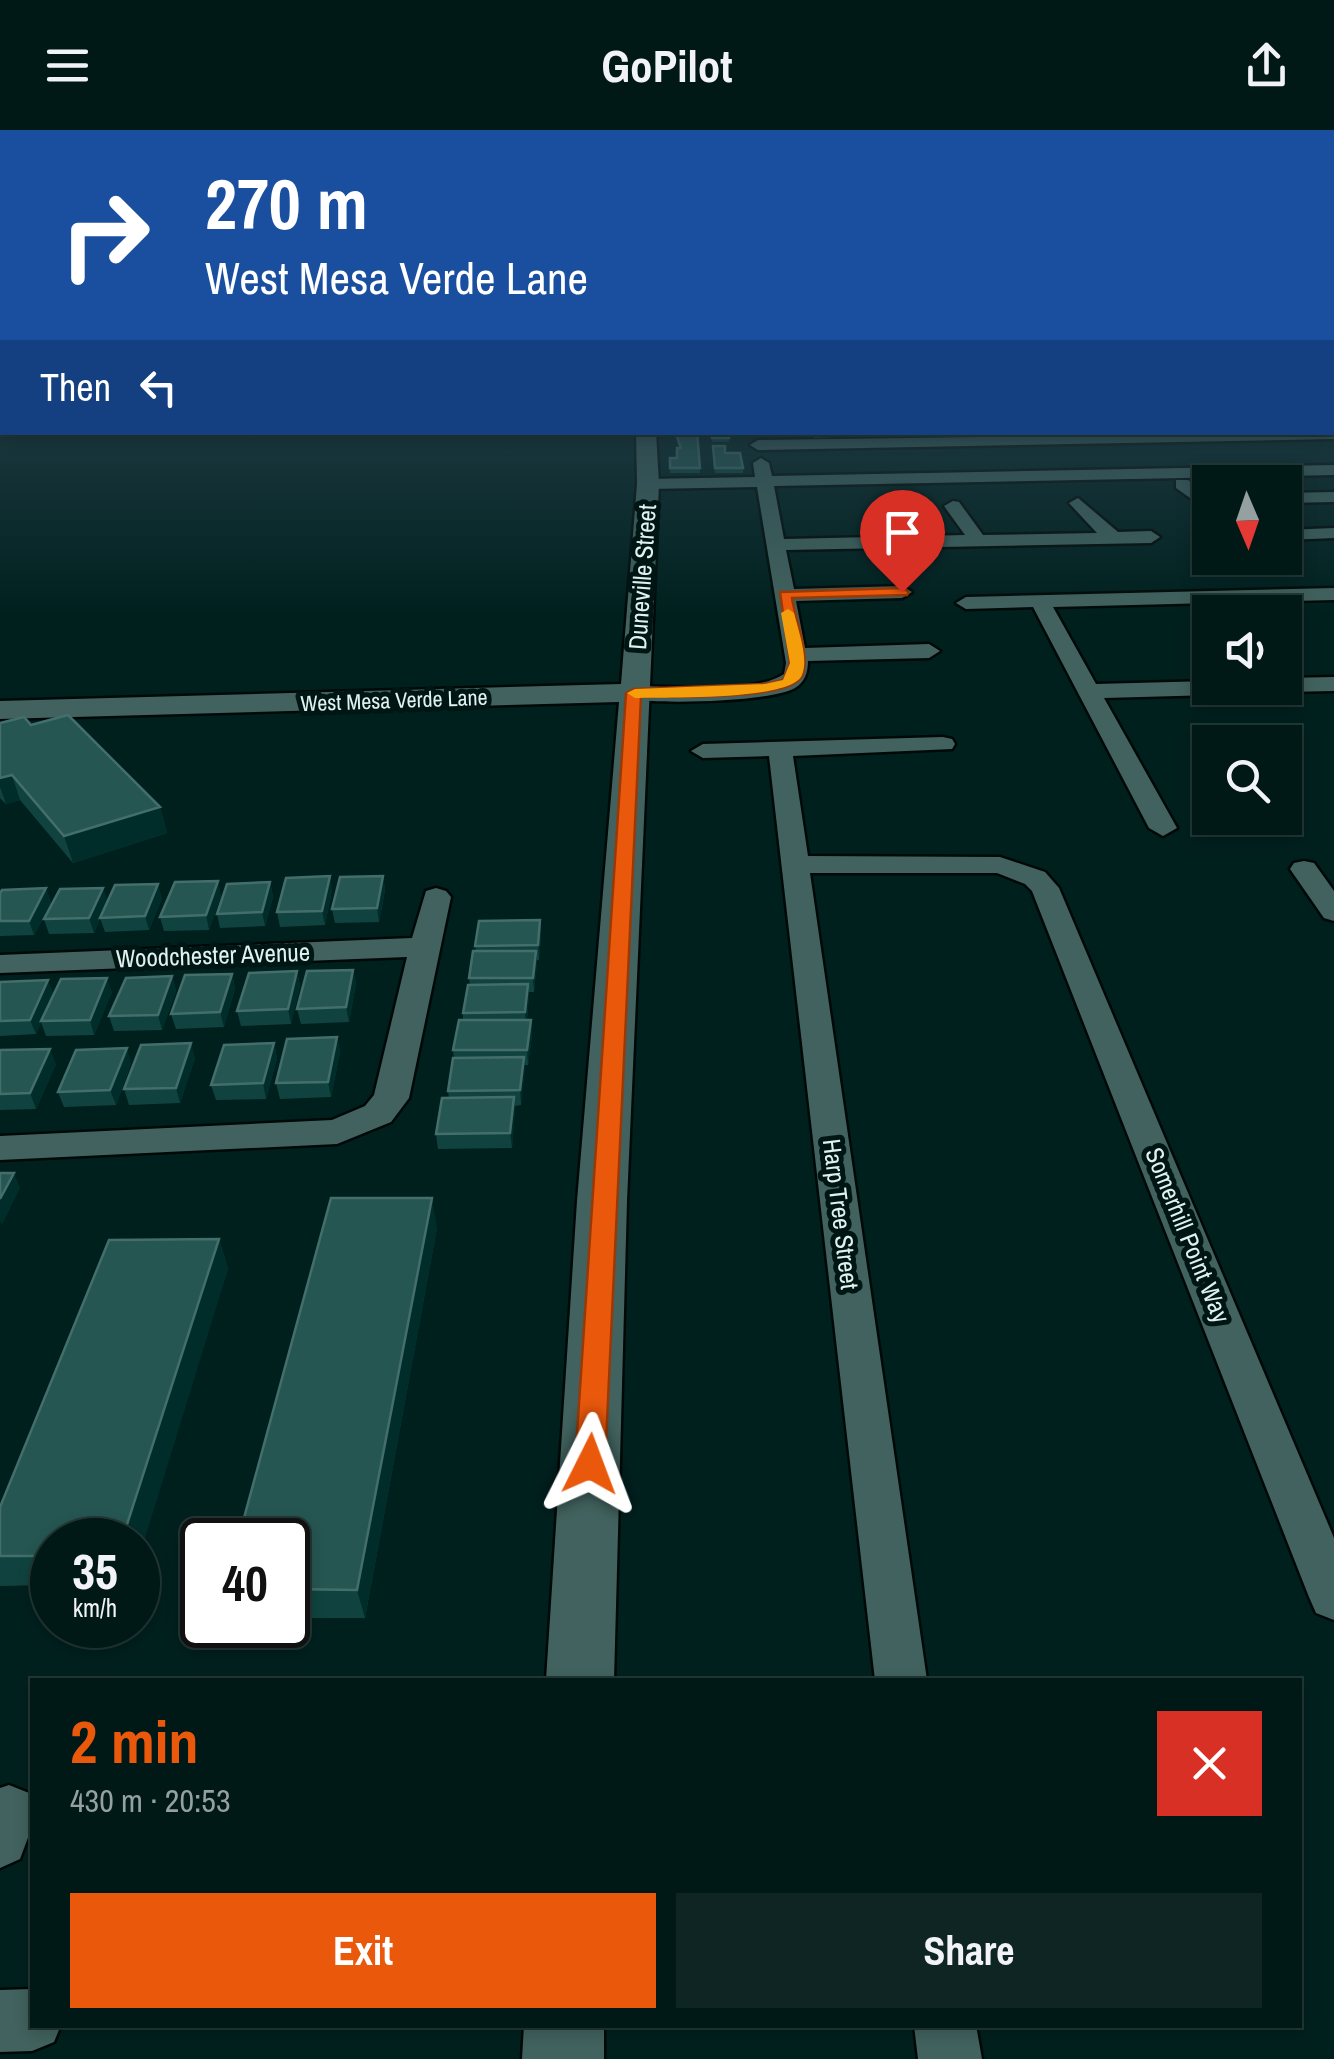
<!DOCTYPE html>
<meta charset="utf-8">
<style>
:root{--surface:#001816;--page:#0e2523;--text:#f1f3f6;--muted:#95a0a1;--line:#223735;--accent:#ea580c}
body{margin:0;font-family:"Archivo Narrow",sans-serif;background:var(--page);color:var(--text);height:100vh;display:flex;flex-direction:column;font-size:38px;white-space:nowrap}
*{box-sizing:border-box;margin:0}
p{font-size:32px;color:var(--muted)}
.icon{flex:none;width:55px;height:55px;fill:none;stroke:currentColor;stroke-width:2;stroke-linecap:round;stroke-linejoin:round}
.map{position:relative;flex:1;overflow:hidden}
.sheet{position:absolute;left:30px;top:1548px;width:1272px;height:350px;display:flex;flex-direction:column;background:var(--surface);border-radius:0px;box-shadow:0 5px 15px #0003,0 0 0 2px var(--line)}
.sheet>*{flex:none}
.hud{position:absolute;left:0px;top:0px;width:1335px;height:305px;box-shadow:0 5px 15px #0003,0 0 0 2px var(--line);background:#1a4fa0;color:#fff;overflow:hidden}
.needle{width:65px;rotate:178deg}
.tools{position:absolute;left:1192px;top:335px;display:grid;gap:20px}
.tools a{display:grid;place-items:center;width:110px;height:110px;border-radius:0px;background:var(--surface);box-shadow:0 5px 15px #0003,0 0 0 2px var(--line);font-size:50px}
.speed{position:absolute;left:30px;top:1388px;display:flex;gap:20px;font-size:50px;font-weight:700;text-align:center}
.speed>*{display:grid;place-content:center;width:130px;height:130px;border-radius:50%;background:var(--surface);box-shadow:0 5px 15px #0003,0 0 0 2px var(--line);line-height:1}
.speed small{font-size:25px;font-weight:400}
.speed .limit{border:5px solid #111;border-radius:15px;background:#fff;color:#111}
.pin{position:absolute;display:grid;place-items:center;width:85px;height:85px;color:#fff;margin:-102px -42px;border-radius:50% 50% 50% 0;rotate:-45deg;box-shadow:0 0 10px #0007}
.pin .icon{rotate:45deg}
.me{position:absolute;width:110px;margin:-55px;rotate:3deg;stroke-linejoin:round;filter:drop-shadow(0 0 8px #0008)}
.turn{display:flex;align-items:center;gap:35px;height:210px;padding:0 40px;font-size:45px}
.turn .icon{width:130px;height:130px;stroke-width:2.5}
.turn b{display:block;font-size:70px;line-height:85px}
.then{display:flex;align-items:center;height:95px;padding:0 40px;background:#0003;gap:20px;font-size:38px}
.round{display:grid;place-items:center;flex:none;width:105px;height:105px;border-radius:0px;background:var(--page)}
.headline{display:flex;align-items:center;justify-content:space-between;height:170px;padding:0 40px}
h1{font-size:60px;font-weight:800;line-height:75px;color:var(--accent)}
.button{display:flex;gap:20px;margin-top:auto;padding:20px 40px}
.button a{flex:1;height:115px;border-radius:0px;background:var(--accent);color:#fff;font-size:40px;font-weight:800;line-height:115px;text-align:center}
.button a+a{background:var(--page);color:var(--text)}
header{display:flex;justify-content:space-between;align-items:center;height:130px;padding:0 40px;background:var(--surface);font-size:45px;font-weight:800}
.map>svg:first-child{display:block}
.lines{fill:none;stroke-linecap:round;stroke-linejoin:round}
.stream{stroke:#11041a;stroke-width:4}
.minor-casing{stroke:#000907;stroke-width:5}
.tertiary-casing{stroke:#000907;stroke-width:5}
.minor{fill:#41625e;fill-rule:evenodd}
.tertiary{fill:#41625e;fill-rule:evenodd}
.wall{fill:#10433f}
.shaded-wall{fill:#002d2a}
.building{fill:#265652;stroke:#436e6b;stroke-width:2.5}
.route{fill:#ea580c;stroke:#983908;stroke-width:2.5}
.slow{fill:#f59e0b}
.labels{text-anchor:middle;stroke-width:10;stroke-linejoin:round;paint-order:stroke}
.far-street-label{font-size:22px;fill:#e0f2ef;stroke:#001614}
.street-label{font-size:25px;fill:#e0f2ef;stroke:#001614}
</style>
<header><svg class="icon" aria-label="menu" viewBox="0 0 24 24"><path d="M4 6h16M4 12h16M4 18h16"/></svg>GoPilot<svg class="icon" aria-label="share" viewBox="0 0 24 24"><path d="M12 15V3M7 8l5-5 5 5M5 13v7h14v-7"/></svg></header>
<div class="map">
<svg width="1334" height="1929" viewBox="0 0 1334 1929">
<rect width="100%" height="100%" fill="#00201e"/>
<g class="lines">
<!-- stream -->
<path class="stream" d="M0 305 7 302"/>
<!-- minor casing -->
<g class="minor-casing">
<path id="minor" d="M1332 272H1334V281H1332Z
M1334 299V309L758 320 750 315 758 310 1332 302Z
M761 328 769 333 772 346 1334 335V345L774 356 784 409 965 405 944 376 953 371 959 372 983 405 1097 403 1069 373 1078 368 1118 402 1151 401 1160 407 1151 413 786 420 794 459 902 456 912 462 902 468 796 471 805 518 929 514 940 521 929 528 808 531C808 542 805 552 795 558 771 572 653 575 625 568L622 563 633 556C671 556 753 565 784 544L786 533 757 357 648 359 640 354 648 349 755 347 753 333Z
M1176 350H1188L1210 368V382L1176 358Z
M1334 362V372L1285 373V363Z
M1334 398V408L1285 410V400Z
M1334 458V470L1053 477 1096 554 1210 551V558H1225L1214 565 1104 568 1177 698 1163 706 1149 698 1033 477 966 479 956 473 966 467Z
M1334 547V561L1285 562 1275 558H1285V548Z
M943 607 952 609 955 614 952 619 793 626 808 726 1000 727 1045 742 1059 758 1334 1408V1490L1316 1483 1309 1467 1032 761 1025 754 997 743H810L927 1550H875L769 626 703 628 691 621 703 614Z
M1304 731 1314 733 1334 761V791L1324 788 1290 739 1294 733Z
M436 758 446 761 451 767 409 968 391 992 337 1014 0 1030V1006L332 990 365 976 374 965 407 827 0 843V825L412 808 426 761Z
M9 1655 29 1663 32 1697 20 1729 0 1738V1658Z
M32 1859V1895H61L54 1912 32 1921 0 1922V1860Z
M914 1895H976L982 1929H918Z"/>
</g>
<!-- tertiary casing -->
<g class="tertiary-casing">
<path id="tertiary" d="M1332 216H1334V225H1332Z
M636 302H656L659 354 627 1071 614 1550H546L577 1071 619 572 0 589V571L621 554 637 354Z
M524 1895H604V1929H522Z"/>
</g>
<!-- minor -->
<use href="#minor" class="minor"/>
<!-- tertiary -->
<use href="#tertiary" class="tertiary"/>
</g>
<!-- wall -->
<path class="wall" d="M670 302H697L700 343H670V328H677L679 318 676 305H671Z
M711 302H739V305H728L729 312H712Z
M793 302H809V307H795Z
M812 302 835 303V307L814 308Z
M842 302H866V307H845Z
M874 302H903L902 305H876Z
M713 321 725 323 743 338V343H715Z
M0 593 31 595 160 677 167 703 73 733 20 670 6 674 0 668Z
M383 746 385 760 379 792 335 793 332 779Z
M270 752 273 767 265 796 220 798 217 784Z
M46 758 51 773 34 805 0 806V763Z
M332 760 325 795 280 797 277 782Z
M221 765 209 800 164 801 160 787Z
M162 768 149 800 105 802 100 788 94 803 49 804 44 789 108 772Z
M540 790 541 805 539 830H537L534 862H529L527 890H531L532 905 528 935H524L521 975 515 976 512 1018 438 1019 436 1004 449 968 448 961 454 928 453 920 463 890V883L470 855 469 848 476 821 475 816Z
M353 840 356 854 349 892 301 894 297 879Z
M297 841 300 856 291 894 241 896 237 881Z
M232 844 235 858 224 897 176 899 171 884Z
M172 846 176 861 162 900 114 901 109 886Z
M0 852 53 865 112 862 94 905 46 906 41 892 36 904 0 906Z
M337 907 340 922 331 967 280 969 276 953Z
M274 913 277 928 266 969 216 970 211 955Z
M0 920 56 934 36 979 0 980Z
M195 928 180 973 129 975 124 959Z
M131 933 116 975 64 977 58 962Z
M437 1098 365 1488H288V1410Z
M219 1109 228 1139 138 1410H52V1455L0 1456V1377Z"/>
<!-- shaded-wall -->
<path class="shaded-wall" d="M12 645 20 670 6 674 0 657V648Z
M160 677 167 703 73 733 64 706Z
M330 746 332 760 325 795 322 781Z
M383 746 385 760 379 792 377 778Z
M218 751 221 765 209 800 206 785Z
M270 752 273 767 265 796 262 782Z
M158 754 162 768 149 800 145 786Z
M46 758 51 773 34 805 29 791Z
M103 758 108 772 94 803 89 788Z
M540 790 541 805 539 830 538 815Z
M536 821 537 836 534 862 533 848Z
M353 840 356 854 349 892 346 877Z
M297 841 300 856 291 894 288 879Z
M232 844 235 858 224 897 220 882Z
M172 846 176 861 162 900 158 885Z
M107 848 112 862 94 905 90 890Z
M48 850 54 865 36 904 30 890Z
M528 854 529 869 526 897 525 882Z
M531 890 532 905 528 935 527 920Z
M337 907 340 922 331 967 328 952Z
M191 913 195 928 180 973 176 958Z
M274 913 277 928 266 969 263 953Z
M127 918 131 933 116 975 110 960Z
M50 919 56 934 36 979 30 963Z
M524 927 525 942 521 975 520 960Z
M514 967 515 982 512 1018 510 1003Z
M14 1043 20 1058 2 1095 0 1091V1069Z
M432 1068 437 1098 365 1488 357 1460Z
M219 1109 228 1139 138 1431V1410H122Z"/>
<!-- building -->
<path class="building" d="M682 302H697L700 338H670V328H677V318H681L676 304H682Z
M711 302H728L729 308H712Z
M713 316H725V323H740L743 338H715Z
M68 585 160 677 64 706 12 645 0 648V593L24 587 31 595Z
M330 746 322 781 277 782 286 748Z
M383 746 377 778 332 779 340 747Z
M218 751 206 785 160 787 175 752Z
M270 752 262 782 217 784 227 754Z
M158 754 145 786 100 788 115 755Z
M46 758 29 791H0V763L2 760Z
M103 758 89 788 44 789 60 759Z
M540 790 538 815 475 816 479 791Z
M473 821H536L533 848H469Z
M353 840 346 877 297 879 307 841Z
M297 841 288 879 237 881 249 843Z
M232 844 220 882 171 884 185 845Z
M172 846 158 885 109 886 126 848Z
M107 848 90 890 41 891 61 849Z
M48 850 30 890 0 891V852Z
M528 854 525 882 463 883 468 855Z
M459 890H531L527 920H453Z
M337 907 328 952 276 953 287 909Z
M191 913 176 958 124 959 141 915Z
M274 913 263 953 211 955 224 915Z
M127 918 110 960 58 962 76 920Z
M50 919 30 963 0 964V920Z
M524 927 520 960 448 961 453 928Z
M514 967 510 1003 436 1004 442 968Z
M0 1043H14L0 1069Z
M331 1068H432L357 1460 288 1459V1410H238Z
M219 1109 122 1410H52V1426H0V1377L109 1110Z"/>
<!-- sky -->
<linearGradient id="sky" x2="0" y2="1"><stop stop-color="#001210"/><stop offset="0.44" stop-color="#26424c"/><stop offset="1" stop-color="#26424c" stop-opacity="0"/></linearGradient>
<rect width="1334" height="486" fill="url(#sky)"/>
<!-- route -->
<path class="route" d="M902 458 909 462 907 465 792 468C795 489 811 527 802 546 791 571 668 566 641 567L605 1334 601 1343 590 1347 579 1343 575 1334 626 563 634 559 765 554 783 550 790 533 780 462Z"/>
<!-- slow -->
<path class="slow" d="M788 479 794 483C798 500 809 528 802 545 792 571 664 567 635 568L627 563 635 559 765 554 783 550 790 533 781 483Z"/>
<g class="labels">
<!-- far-street labels -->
<g class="far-street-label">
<text transform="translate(394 570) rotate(-2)" y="8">West Mesa Verde Lane</text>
</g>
<!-- street labels -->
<g class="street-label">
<text transform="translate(642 447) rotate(-86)" y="9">Duneville Street</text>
<text transform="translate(213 825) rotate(-2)" y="9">Woodchester Avenue</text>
<text transform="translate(841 1084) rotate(83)" y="9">Harp Tree Street</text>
<text transform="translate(1188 1105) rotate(68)" y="9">Somerhill Point Way</text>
</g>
</g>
</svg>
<div class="tools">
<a><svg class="needle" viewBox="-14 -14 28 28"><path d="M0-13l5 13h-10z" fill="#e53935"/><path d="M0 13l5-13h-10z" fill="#95a0a1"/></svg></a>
<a><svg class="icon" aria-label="sound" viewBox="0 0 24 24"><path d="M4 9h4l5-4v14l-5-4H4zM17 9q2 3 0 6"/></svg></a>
<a><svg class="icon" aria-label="search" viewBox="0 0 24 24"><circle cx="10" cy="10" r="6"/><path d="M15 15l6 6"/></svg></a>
</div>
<div class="speed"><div>35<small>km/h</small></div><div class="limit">40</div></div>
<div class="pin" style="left:902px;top:462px;background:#d93025"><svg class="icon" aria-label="arrive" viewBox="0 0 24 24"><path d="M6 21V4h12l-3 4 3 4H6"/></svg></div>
<svg class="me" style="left:590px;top:1334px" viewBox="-20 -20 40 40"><path d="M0-17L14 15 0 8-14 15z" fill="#ea580c" stroke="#fff" stroke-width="4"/></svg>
<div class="hud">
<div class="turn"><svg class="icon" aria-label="right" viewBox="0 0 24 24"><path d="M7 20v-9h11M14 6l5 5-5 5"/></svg><div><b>270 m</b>West Mesa Verde Lane</div></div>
<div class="then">Then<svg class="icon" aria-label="left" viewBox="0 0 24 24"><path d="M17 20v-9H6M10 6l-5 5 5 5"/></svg></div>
</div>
<section class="sheet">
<div class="headline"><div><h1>2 min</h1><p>430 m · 20:53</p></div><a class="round" style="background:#d93025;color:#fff"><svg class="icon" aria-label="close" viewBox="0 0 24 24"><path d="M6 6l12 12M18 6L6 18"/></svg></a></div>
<div class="button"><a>Exit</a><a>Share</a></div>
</section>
</div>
